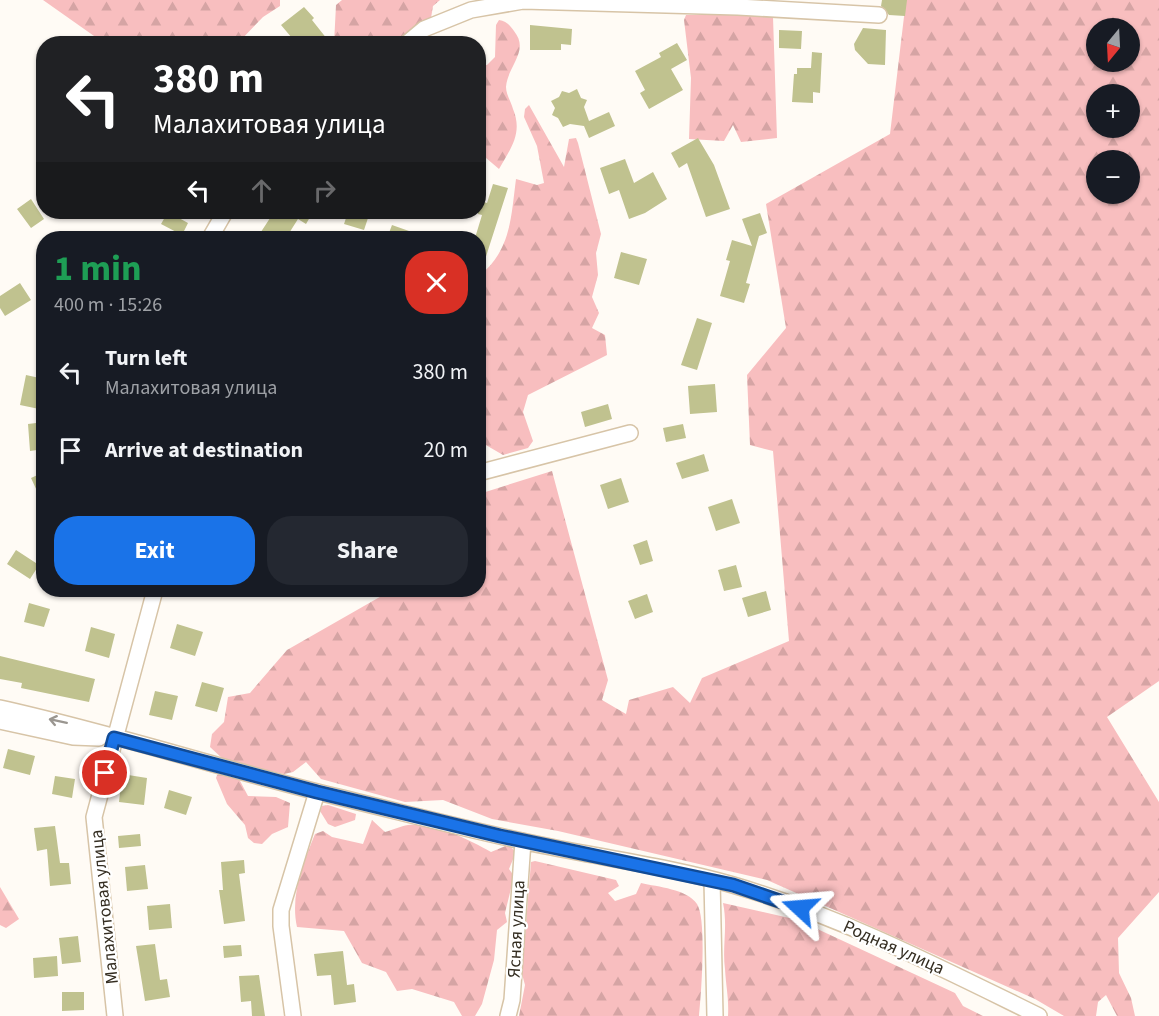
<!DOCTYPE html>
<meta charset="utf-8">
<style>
:root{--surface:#171b24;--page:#242831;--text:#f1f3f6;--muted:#9ea1a6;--accent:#1a73e8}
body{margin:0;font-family:"Source Sans 3",sans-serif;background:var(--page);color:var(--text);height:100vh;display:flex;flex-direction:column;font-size:22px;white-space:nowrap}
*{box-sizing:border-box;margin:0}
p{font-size:20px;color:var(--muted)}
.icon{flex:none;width:33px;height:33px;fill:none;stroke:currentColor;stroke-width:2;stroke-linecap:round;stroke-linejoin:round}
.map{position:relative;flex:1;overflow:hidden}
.sheet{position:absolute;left:36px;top:231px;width:450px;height:366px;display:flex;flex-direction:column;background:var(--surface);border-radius:24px;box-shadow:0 2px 4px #0004}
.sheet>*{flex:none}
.hud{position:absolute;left:36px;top:36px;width:450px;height:183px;border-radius:24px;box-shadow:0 2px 4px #0004;background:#202124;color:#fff;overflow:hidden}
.needle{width:39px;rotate:198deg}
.buttons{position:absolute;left:1086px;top:18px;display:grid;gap:12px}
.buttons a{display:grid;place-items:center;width:54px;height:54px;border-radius:50%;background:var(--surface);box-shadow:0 2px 4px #0004;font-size:30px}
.pin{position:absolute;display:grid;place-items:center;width:51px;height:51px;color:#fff;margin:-26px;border:3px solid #fff;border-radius:50%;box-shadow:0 2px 6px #0007}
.me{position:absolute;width:66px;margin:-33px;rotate:289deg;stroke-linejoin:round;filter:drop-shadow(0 0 4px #0008)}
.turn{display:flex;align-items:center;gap:21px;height:126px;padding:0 18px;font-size:27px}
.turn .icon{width:78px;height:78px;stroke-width:2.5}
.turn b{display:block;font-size:42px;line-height:51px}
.lanes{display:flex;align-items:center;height:57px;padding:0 18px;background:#0003;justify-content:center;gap:30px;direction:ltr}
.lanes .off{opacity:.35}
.round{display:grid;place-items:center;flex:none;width:63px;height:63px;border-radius:24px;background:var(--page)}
.headline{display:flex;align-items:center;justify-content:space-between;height:102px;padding:0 18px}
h1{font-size:36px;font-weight:700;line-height:45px;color:#1e9e55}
.action{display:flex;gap:12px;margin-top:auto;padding:12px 18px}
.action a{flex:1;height:69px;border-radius:24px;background:var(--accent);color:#fff;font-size:24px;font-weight:700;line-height:69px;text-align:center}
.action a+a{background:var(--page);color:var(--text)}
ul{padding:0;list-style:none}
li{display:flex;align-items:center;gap:18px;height:78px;padding:0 18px}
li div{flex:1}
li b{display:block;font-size:22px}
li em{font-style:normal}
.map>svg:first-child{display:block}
.forest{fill:url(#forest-firs);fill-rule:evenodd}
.building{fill:#c0c28f}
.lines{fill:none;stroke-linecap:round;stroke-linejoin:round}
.minor-casing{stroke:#d7c4a7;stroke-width:18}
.minor{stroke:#fff;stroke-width:15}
.oneway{stroke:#9a9690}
.route-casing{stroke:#114b97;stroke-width:15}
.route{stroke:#1a73e8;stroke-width:10}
.labels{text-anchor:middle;stroke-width:4.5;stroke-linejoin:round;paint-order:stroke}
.street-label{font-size:18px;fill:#342d21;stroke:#fff}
</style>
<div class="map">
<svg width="1159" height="1016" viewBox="0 0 1159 1016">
<defs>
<pattern id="forest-firs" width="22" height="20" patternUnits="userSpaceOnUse" patternTransform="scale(1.5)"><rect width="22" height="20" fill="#f8bebf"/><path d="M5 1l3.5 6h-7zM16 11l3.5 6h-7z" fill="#d5a4a4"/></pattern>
</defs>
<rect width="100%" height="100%" fill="#fffbf5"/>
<!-- forest -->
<path class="forest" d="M43 0H280V6L263 17 238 43H104Z
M342 0H440L433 6 431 18 397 43 334 44 336 5Z
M906 0H1159V681L1107 717 1159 802V892L1118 938 1119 973 1131 998 1135 1016H1117L1106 995 1098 1002 1096 1016H1064L1035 999 767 880 558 831 492 819 443 800 405 802 321 779 306 762 293 772 284 774 224 760 210 747 212 734 224 722 228 697 250 693 287 650 392 590H478L479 494 552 471 608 680 602 700 626 714 629 700 673 687 690 703 702 678 789 641 773 451 750 445 747 375 786 328 766 204 890 134ZM1096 28H1130V62H1096ZM1096 94H1130V128H1096ZM1096 160H1130V194H1096Z
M769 14 773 17 777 138 741 142 733 125 724 141 689 139 691 78 684 20 686 15Z
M499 20C506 21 510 25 514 31 530 51 508 65 506 87 506 94 511 102 513 109 523 133 511 148 499 169L479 152 478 65H487L495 57 496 25Z
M529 105 564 167 569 139 576 138 578 143 601 234 596 253 598 275 592 297 599 313 592 328 605 335 607 355 528 395 523 412 533 441 528 448 503 455 479 441V276C511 251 511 217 516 179L537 185 544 183 537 146 524 117 525 109Z
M225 773 239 779 248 796 276 797 290 803 288 827 272 834 262 844 254 843 248 838 245 825 227 804 216 778 217 775Z
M328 805 356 814 355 820 335 827 328 824 320 811 322 806Z
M372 820 385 832C392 830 401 826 408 825 437 823 467 839 491 852L508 845 516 852 509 869 514 876 505 913 507 922 497 930 494 960 482 1004 475 1016H462L454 1002 412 989 397 991 386 972 362 963 344 931 297 927C290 895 303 864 315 834L323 831 332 837 363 844Z
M535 861 616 880 619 886 608 893 615 901 636 894 641 883C658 887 687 889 697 904 707 919 701 996 699 1016H519L525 985 522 974 531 862Z
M0 887 19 919 6 928 0 925Z
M723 903 798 920 955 993 963 1006 983 1016H728C729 998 726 987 725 969 722 947 728 926 723 903Z"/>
<!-- building -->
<path class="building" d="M882 0H907L905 16 889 15 881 6Z
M304 7 314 18 312 20 331 44H297L281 25Z
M530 25 572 29 571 45 561 44V50H530Z
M863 28 886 30 885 65 868 64 855 50 854 44Z
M779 30 802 31 801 49 779 48Z
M677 43 687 60 671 69 683 90 649 109 640 93 645 90 635 71 661 57 659 53Z
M812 52 822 53 820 93 813 92V103L792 102 794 74H797V68H811Z
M577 89 581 98 587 100 584 107 589 121 609 112 615 126 589 138 584 126 570 124 563 127 558 118 552 115 555 108 551 101 559 97 562 91 569 93Z
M698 138 714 165 730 209 706 217 687 163 679 168 671 153Z
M625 159 634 183 653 172 667 199 645 213 629 219 619 190 609 194 600 168Z
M493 184 508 188 481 272 478 271V238H475L482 215 478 214V200L487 203Z
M31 199 44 219 31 228 17 209Z
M168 212 188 223 182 235 161 224Z
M274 212H313L306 224 298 219 286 238H257Z
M348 212H370L364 230 344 224Z
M760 213 767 233 759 236 746 283 750 284 744 303 720 296 730 261 726 260 732 240 752 246 742 219Z
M392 225 426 237 425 238H387Z
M621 252 647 259 639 285 614 278Z
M20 283 31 300 5 316 0 308V296Z
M697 318 712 323 697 370 681 365Z
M26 375 44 379V410L20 405Z
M715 384 717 412 690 414 688 386Z
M608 404 612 419 585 427 581 412Z
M44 422V449L30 451 28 424Z
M683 424 686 438 666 442 663 428Z
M704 454 709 471 682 479 676 463Z
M44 472V506L31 478Z
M621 478 629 502 608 509 600 485Z
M732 499 740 523 716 531 708 507Z
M647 540 653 561 640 565 633 545Z
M16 550 39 565 30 579 7 564Z
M736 565 742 587 724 591 718 570Z
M766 591 771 610 748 617 742 598Z
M647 594 653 612 635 619 628 601Z
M29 603 50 609 44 627 24 622Z
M177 624 203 632 195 656 170 648Z
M91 627 115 634 109 658 85 651Z
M0 656 95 679 89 702 21 688 22 683 0 679Z
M202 682 224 688 217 712 195 706Z
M155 691 178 696 172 720 149 715Z
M8 749 35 756 30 775 3 768Z
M122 774 147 778 144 805 119 802Z
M55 776 75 779 72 798 52 794Z
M169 790 192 797 186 815 164 808Z
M55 826 60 863H69L71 884 50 886 47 849 37 851 34 828Z
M140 834 141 846 119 848 118 836Z
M244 860 245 873 239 874 245 921 224 924 219 890H223L221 862Z
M145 865 148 889 127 891 125 867Z
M170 904 172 928 149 930 147 906Z
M78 936 81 962 62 964 59 938Z
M155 944 160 980 167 979 170 997 145 1001 136 946Z
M241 945 242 956 224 958 223 946Z
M343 951 347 985 354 984 356 1002 334 1005 331 975 317 976 314 954Z
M57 956 58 976 34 978 33 958Z
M259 975 265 1016H252L251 1001 241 1002 239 976Z
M62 992H84V1010L62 1011Z"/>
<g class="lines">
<!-- minor casing -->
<g class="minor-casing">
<path id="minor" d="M406 44 424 29 471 10 523 1 738 7 879 15
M210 238 225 212
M478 473 630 433
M0 708C114 733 225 770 338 797 409 814 479 833 551 847 611 859 674 868 733 885 840 916 939 967 1039 1016
M0 721 73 737 99 738
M712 880 715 1016
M115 1016 94 817 155 590
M293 1016 281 926V910L317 792
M508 1016 512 1000 523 841"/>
</g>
<!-- minor -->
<use href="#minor" class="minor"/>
</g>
<!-- one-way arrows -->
<defs><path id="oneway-shaft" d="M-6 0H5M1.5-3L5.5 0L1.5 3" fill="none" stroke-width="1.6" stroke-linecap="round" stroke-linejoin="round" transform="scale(1.5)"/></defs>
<use class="oneway" href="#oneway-shaft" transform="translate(58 721) rotate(-168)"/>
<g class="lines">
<!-- route casing -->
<g class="route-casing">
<path id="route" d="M105 773 114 738 317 792 500 836 733 885 800 908"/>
</g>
<!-- route -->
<use href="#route" class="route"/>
</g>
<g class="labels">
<!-- street labels -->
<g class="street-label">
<text transform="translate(104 907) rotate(-96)" y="6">Малахитовая улица</text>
<text transform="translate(516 929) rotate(-87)" y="6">Ясная улица</text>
<text transform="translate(894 947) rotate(24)" y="6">Родная улица</text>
</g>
</g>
</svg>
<div class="buttons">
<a><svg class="needle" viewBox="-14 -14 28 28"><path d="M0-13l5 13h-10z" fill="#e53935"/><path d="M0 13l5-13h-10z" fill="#9ea1a6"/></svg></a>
<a>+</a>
<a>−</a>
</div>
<div class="pin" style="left:105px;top:773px;background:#d93025"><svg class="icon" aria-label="arrive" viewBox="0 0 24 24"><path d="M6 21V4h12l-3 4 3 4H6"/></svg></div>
<svg class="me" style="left:800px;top:908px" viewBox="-20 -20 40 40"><path d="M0-17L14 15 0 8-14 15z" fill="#1a73e8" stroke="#fff" stroke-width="4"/></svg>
<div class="hud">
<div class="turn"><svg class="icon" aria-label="left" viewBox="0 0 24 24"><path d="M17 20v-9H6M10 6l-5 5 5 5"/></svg><div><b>380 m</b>Малахитовая улица</div></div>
<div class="lanes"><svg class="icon" aria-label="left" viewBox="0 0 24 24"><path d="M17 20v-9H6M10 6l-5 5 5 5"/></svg><svg class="icon off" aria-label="ahead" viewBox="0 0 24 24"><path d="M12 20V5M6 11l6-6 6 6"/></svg><svg class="icon off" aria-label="right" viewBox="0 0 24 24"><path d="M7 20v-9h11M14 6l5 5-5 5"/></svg></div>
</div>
<section class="sheet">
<div class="headline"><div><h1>1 min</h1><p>400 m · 15:26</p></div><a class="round" style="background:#d93025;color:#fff"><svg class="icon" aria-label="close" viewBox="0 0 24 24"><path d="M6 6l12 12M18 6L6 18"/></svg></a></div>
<ul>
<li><svg class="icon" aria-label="left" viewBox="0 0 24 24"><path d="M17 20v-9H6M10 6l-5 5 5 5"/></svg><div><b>Turn left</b><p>Малахитовая улица</p></div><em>380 m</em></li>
<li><svg class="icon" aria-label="arrive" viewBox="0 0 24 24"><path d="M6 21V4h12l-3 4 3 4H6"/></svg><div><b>Arrive at destination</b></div><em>20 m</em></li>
</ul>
<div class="action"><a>Exit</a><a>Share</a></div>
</section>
</div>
